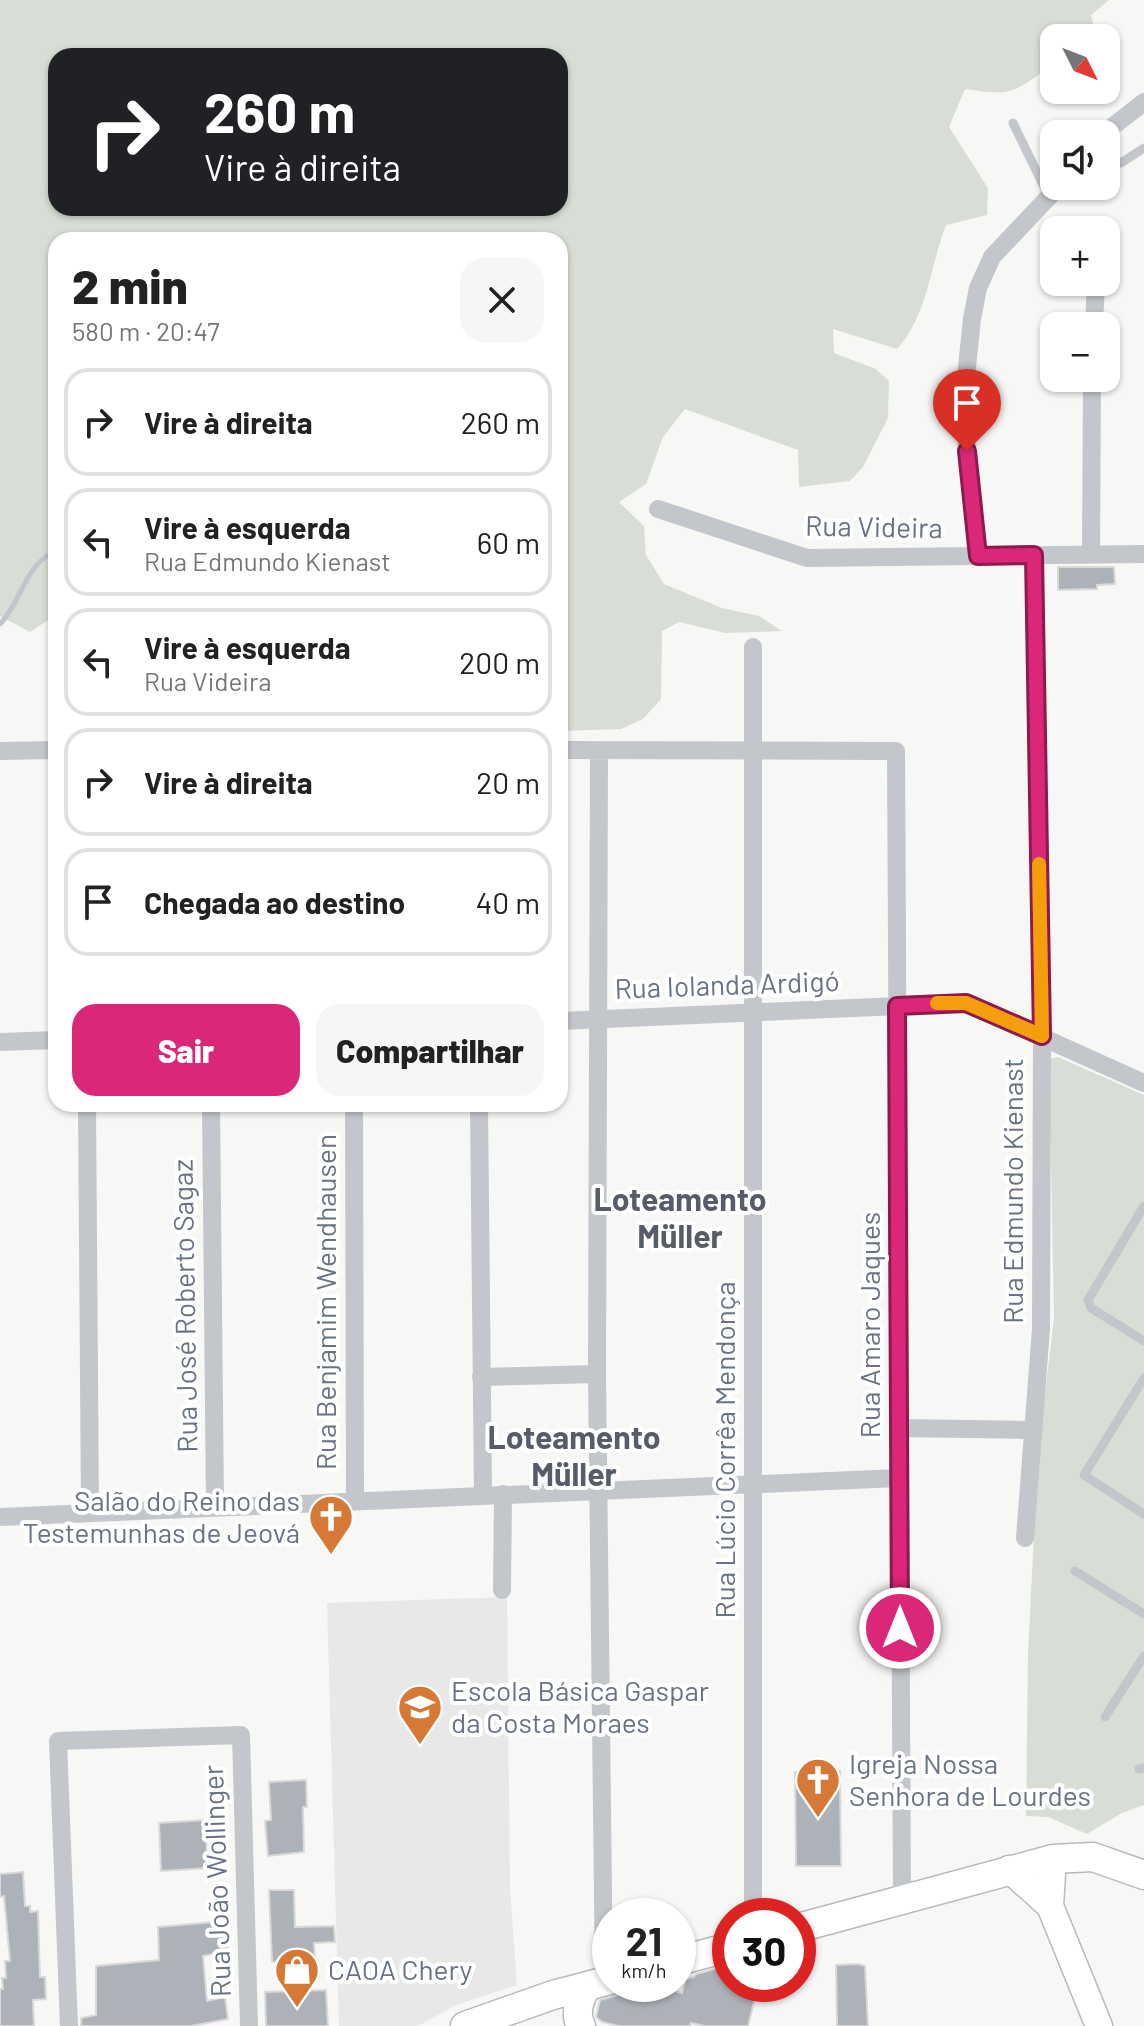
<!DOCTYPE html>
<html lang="pt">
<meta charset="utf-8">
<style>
:root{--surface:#fff;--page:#f6f6f6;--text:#222;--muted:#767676;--line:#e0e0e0;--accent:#db2777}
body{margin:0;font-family:Barlow,sans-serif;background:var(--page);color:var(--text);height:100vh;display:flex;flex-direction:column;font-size:30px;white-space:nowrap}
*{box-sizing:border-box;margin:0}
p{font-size:26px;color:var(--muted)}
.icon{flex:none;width:44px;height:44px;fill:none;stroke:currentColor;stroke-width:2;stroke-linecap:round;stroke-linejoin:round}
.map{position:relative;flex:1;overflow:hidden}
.side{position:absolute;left:48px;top:232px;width:520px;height:880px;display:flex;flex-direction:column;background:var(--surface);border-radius:24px;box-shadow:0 2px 6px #0004}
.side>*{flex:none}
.hud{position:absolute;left:48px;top:48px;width:520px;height:168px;border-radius:24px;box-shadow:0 2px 6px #0004;background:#202124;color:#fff;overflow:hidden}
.needle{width:52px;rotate:132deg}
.buttons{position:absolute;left:1040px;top:24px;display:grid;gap:16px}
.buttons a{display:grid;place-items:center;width:80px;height:80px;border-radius:16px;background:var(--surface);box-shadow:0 2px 6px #0004;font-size:40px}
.speed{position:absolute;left:592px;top:1898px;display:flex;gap:16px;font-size:40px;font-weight:700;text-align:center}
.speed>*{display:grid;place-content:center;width:104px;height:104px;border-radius:50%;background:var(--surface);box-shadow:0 2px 6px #0004;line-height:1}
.speed small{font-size:20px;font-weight:400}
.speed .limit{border:12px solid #d22;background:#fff;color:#111}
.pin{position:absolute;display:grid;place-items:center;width:68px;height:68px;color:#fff;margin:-82px -34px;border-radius:50% 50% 50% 0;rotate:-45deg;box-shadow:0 0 8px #0007}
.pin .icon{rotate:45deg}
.me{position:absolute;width:88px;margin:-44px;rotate:0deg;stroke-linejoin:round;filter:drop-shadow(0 0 6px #0008)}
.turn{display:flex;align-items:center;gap:28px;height:168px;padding:0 24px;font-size:36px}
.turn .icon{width:104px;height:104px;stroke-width:2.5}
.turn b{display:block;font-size:56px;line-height:68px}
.round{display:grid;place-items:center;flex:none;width:84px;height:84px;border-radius:24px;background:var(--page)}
.overview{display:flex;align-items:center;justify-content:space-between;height:136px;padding:0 24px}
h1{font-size:48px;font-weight:800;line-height:60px}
.action{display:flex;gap:16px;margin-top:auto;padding:16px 24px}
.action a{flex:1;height:92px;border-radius:24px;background:var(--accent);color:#fff;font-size:32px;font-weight:800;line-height:92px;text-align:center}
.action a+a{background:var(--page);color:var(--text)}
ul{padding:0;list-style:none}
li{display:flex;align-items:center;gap:24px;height:108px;margin:0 16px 12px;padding:0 8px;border:4px solid var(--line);border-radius:24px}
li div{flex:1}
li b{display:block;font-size:30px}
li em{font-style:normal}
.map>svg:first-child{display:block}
.built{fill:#e8e8e8}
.green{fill:#d8ded6;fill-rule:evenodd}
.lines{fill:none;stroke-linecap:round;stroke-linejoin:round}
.stream{stroke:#bfc6cc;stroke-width:5}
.building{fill:#adb2b8;stroke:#d9d9d7;stroke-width:2}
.secondary-casing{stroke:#b6b9be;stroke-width:29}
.primary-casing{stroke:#b7b9bd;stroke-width:31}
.service{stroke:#c3c6ca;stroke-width:9}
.minor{stroke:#c3c6ca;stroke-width:18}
.secondary{stroke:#fff;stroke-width:26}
.primary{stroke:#fff;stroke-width:28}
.route-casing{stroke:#8e194d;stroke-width:20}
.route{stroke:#db2777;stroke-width:14}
.slow{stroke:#f59e0b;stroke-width:14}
.labels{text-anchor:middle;stroke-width:8;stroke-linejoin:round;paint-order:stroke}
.street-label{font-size:28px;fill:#697383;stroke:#fff}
.poi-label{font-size:28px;fill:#697383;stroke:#fff;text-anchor:start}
.quarter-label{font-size:32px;font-weight:bold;fill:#565d69;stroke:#fff}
</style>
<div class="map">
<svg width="1144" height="2026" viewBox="0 0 1144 2026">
<rect width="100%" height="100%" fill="#f7f7f5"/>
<!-- built -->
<path class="built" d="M507 1597 510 1888 517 1985 456 2005 418 2026H339L327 1603Z"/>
<!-- green -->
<path class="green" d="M0 0H1109L1091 15 1097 38H1054V73L1042 72C1010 97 1004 94 965 89L949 127 988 188 987 215 946 225C930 266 928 315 897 349L833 329 834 353 876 369 889 381 888 418 863 467 850 481 799 487 798 450 685 409 663 437 646 484 619 502 644 526 646 555 664 584 722 608 759 616 782 631 725 633 679 622 662 631 661 699 643 719 621 729 560 731V240H56V615L30 632 0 616ZM56 56H560V208H56Z
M1058 1057 1144 1095V1805L1122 1813 1087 1834 1048 1817 1026 1816 1028 1654 1038 1452 1054 1318 1049 1059Z"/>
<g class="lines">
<!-- stream -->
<path class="stream" d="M0 624C20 604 27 561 56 551"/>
</g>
<!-- building -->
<path class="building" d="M1058 567H1114L1115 584 1097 585V589L1058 590Z
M840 1771 841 1866H796L795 1772Z
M306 1780 307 1807H303L304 1852 268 1856 265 1821 271 1820 269 1782Z
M205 1820 208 1868 161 1871 159 1823Z
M23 1872 25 1906H30V1912L38 1911 40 1977H45L46 1999 33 2000 34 2026H0V1989H3L2 1978H6L5 1961H10L4 1896 0 1897V1874Z
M269 1890H294L295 1927 334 1926 335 1942 314 1943 315 1960 272 1962Z
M225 1921 228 1951 203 1956 207 2001 225 1997 228 2019 191 2026H81V2018L96 2015V1966L159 1960 158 1927Z
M858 1964 865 1966 868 2026H837L836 1965Z
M726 1966 730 1988 756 1994 748 2026H705L691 2023 690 2026H619L602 2022 596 2017 600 2000 653 1985 682 1993 686 1979 694 1977 696 1974Z
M326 1990 328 2026H266L265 1992Z"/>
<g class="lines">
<!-- secondary casing -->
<g class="secondary-casing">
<path id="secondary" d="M1009 1869 1050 1906 1099 2026
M1050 1906 1053 1859"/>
</g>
<!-- primary casing -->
<g class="primary-casing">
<path id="primary" d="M798 1928 1053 1859 1093 1857 1144 1875
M678 1961 730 1947
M465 2026 553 1995 610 1980
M581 2026C574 2013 579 2000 586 1988"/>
</g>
<!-- service -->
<path class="service" d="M1013 123 1048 195
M1106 155 1121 163 1144 148
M1144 1206 1088 1300 1091 1308 1144 1341
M1144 1378 1084 1475 1144 1514
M1075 1571 1144 1614
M1105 1717 1144 1656
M1139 1769 1144 1768"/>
<!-- minor -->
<path class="minor" d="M1103 134 1144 102
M1094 326 1096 282
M658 509 807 558 1144 554
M1091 555 1092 378
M978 556 967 451 964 396 972 319 978 288 992 257 1059 186
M753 647V1916
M560 750 896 751 902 1898
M0 751 56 750
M599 751 597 1374 604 1982
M560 1021 966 1003 1144 1083
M0 1042 56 1040
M87 1104 90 1512
M211 1104 215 1507
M354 1104 355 1501
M479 1104 483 1495
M481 1377 597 1374
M899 1428 1032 1430
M0 1517 898 1478
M1025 1538 1041 1329 1042 1036 1034 555
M502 1590 503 1494
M69 2026 58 1741 241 1735 249 2026"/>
<!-- secondary -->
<use href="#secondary" class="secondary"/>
<!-- primary -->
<use href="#primary" class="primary"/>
</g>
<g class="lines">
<!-- route casing -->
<g class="route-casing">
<path id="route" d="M900 1628 897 1006 966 1003 1042 1036 1034 555 978 556 967 451"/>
</g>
<!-- route -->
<use href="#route" class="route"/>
<!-- slow -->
<path class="slow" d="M937 1003H966L1042 1036 1039 864"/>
</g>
<!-- icons -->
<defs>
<g id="church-pin" transform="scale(2.3)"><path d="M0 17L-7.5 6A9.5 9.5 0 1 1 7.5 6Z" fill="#d67936" stroke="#fff"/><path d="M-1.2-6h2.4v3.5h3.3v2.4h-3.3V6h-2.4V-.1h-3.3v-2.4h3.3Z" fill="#fff"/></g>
<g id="school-pin" transform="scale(2.3)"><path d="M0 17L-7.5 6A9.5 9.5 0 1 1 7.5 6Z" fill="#d67936" stroke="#fff"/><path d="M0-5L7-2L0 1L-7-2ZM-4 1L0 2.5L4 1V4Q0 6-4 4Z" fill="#fff"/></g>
<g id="shop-pin" transform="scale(2.3)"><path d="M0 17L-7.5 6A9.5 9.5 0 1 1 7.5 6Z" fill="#d67936" stroke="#fff"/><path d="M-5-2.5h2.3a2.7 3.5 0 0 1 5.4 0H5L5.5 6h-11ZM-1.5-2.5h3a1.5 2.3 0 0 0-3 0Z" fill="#fff"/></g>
</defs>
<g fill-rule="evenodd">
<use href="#church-pin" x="331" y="1517"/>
<use href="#school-pin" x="420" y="1707"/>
<use href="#church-pin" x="818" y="1780"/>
<use href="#shop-pin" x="297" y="1970"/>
</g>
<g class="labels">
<!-- street labels -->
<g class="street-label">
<text transform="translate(874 527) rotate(1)" y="10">Rua Videira</text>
<text transform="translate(727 985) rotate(-2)" y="10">Rua Iolanda Ardigó</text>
<text transform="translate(1013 1191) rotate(-90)" y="10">Rua Edmundo Kienast</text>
<text transform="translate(326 1302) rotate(-90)" y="10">Rua Benjamim Wendhausen</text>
<text transform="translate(185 1306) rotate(-91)" y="10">Rua José Roberto Sagaz</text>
<text transform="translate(870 1325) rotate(-90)" y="10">Rua Amaro Jaques</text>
<text transform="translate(725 1450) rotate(-90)" y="10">Rua Lúcio Corrêa Mendonça</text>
<text transform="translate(217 1881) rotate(-92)" y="10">Rua João Wollinger</text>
</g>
<!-- poi labels -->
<g class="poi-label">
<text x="300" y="1511" text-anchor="end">Salão do Reino das<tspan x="300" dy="32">Testemunhas de Jeová</tspan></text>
<text x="451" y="1701">Escola Básica Gaspar<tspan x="451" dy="32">da Costa Moraes</tspan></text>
<text x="849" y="1774">Igreja Nossa<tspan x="849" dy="32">Senhora de Lourdes</tspan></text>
<text x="328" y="1980">CAOA Chery</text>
</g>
<!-- quarter labels -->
<g class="quarter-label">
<text x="680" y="1211">Loteamento<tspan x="680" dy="37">Müller</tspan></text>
<text x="574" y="1449">Loteamento<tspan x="574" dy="37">Müller</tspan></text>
</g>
</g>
</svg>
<div class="buttons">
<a><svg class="needle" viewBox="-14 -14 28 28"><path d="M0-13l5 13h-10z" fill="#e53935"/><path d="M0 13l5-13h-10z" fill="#767676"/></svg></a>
<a><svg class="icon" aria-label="sound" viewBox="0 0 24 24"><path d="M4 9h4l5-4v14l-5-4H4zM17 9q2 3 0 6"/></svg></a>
<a>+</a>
<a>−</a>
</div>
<div class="speed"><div>21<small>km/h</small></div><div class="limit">30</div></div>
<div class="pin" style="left:967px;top:451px;background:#d93025"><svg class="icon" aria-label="arrive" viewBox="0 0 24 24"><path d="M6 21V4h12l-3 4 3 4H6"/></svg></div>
<svg class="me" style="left:900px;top:1628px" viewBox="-20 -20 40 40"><circle r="17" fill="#db2777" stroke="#fff" stroke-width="3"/><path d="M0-11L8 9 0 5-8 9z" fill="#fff"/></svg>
<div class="hud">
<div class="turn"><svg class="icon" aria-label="right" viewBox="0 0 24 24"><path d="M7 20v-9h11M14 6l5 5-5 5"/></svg><div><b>260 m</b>Vire à direita</div></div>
</div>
<section class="side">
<div class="overview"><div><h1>2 min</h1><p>580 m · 20:47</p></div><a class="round"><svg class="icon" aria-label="close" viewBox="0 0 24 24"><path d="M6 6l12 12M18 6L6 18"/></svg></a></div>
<ul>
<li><svg class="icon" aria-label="right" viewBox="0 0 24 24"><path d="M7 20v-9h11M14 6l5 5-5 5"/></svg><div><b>Vire à direita</b></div><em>260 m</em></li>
<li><svg class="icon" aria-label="left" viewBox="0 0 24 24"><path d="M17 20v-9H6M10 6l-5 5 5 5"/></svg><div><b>Vire à esquerda</b><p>Rua Edmundo Kienast</p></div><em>60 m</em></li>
<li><svg class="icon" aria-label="left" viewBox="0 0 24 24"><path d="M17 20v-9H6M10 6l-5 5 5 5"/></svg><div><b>Vire à esquerda</b><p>Rua Videira</p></div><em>200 m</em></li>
<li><svg class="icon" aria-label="right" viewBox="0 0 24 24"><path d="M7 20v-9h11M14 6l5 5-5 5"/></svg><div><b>Vire à direita</b></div><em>20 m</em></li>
<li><svg class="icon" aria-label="arrive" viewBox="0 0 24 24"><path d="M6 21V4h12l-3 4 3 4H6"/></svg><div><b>Chegada ao destino</b></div><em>40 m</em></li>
</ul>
<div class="action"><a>Sair</a><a>Compartilhar</a></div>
</section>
</div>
